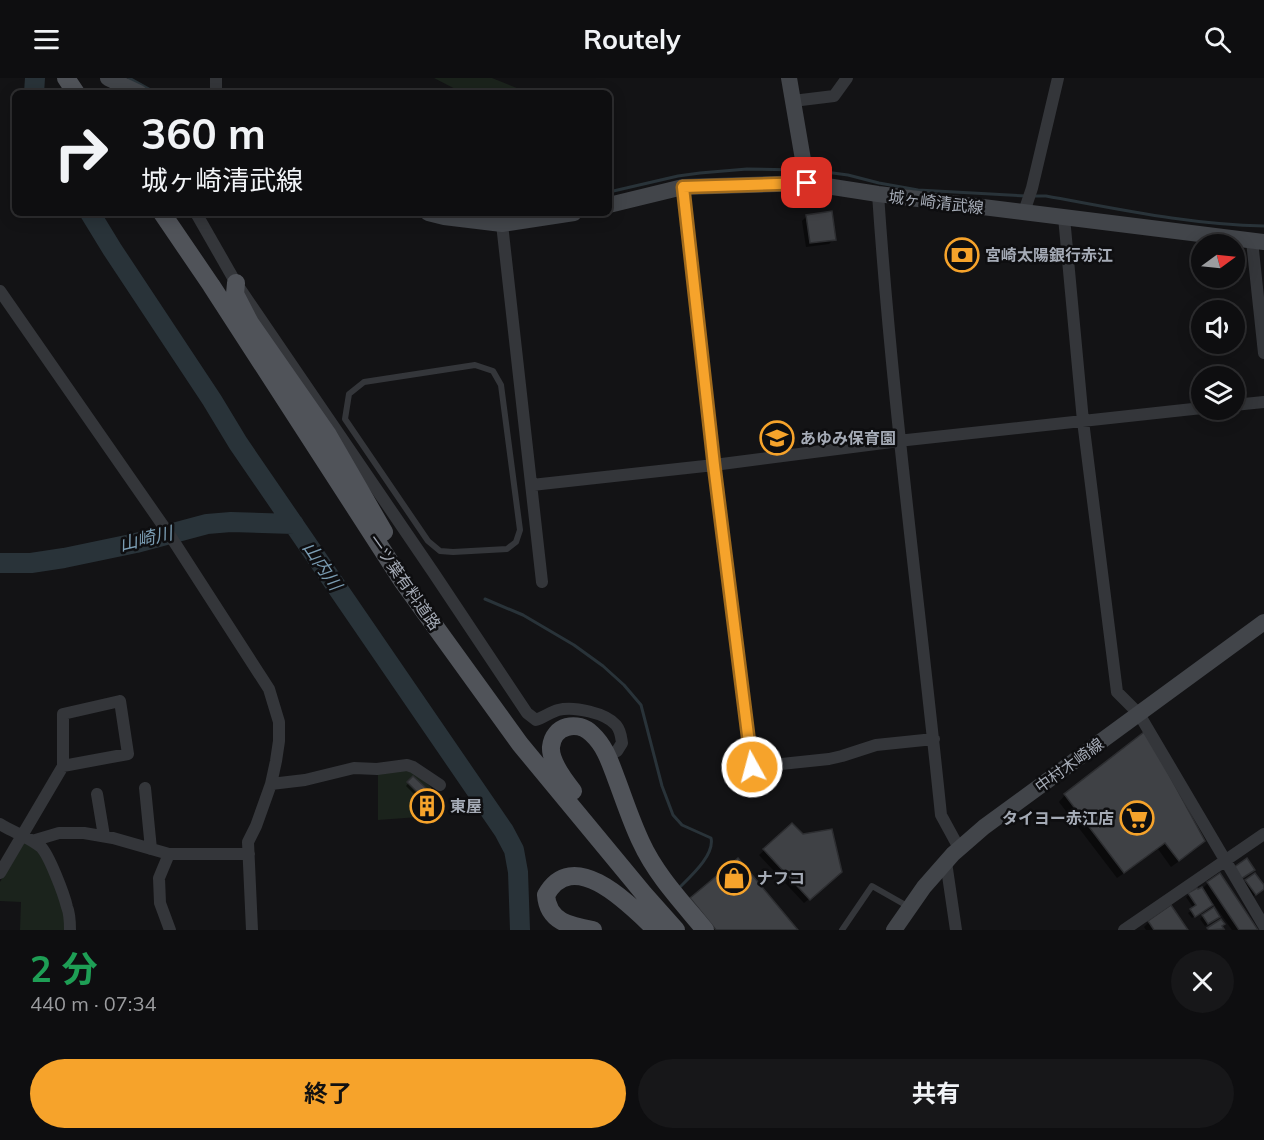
<!DOCTYPE html>
<html lang="ja">
<meta charset="utf-8">
<style>
:root{--surface:#0e0e10;--page:#171719;--text:#f1f3f6;--muted:#9b9c9f;--line:#2e2e30;--accent:#f6a32b}
body{margin:0;font-family:Mulish,"Noto Sans JP",sans-serif;background:var(--page);color:var(--text);height:100vh;display:flex;flex-direction:column;font-size:22px;white-space:nowrap}
*{box-sizing:border-box;margin:0}
p{font-size:20px;color:var(--muted)}
.icon{flex:none;width:33px;height:33px;fill:none;stroke:currentColor;stroke-width:2;stroke-linecap:round;stroke-linejoin:round}
.map{position:relative;height:852px;overflow:hidden}
.drawer{display:flex;flex-direction:column;background:var(--surface);flex:1}
.drawer>*{flex:none}
.banner{position:absolute;left:12px;top:12px;width:600px;height:126px;border-radius:9px;box-shadow:0 3px 15px #0003,0 0 0 2px var(--line);background:#0e0e10;color:var(--text);overflow:hidden}
.needle{width:39px;rotate:75deg}
.buttons{position:absolute;left:1191px;top:156px;display:grid;gap:12px}
.buttons a{display:grid;place-items:center;width:54px;height:54px;border-radius:50%;background:var(--surface);box-shadow:0 3px 15px #0003,0 0 0 2px var(--line);font-size:30px}
.pin{position:absolute;display:grid;place-items:center;width:51px;height:51px;color:#fff;margin:-26px;border-radius:12px;box-shadow:0 3px 9px #0006}
.me{position:absolute;width:66px;margin:-33px;rotate:353deg;stroke-linejoin:round;filter:drop-shadow(0 0 4px #0008)}
.turn{display:flex;align-items:center;gap:21px;height:126px;padding:0 30px;font-size:27px}
.turn .icon{width:78px;height:78px;stroke-width:2.5}
.turn b{display:block;font-size:42px;line-height:51px}
.round{display:grid;place-items:center;flex:none;width:63px;height:63px;border-radius:32px;background:var(--page)}
.summary{display:flex;align-items:center;justify-content:space-between;height:102px;padding:0 30px}
h1{font-size:36px;font-weight:700;line-height:45px;color:#1e9e55}
.primary-button{display:flex;gap:12px;margin-top:auto;padding:12px 30px}
.primary-button a{flex:1;height:69px;border-radius:36px;background:var(--accent);color:#111;font-size:24px;font-weight:700;line-height:69px;text-align:center}
.primary-button a+a{background:var(--page);color:var(--text)}
header{display:flex;justify-content:space-between;align-items:center;height:78px;padding:0 30px;background:var(--surface);font-size:27px;font-weight:700}
.map>svg:first-child{display:block}
.green{fill:#1b231c}
.shadow{fill:#0007}
.lines{fill:none;stroke-linecap:round;stroke-linejoin:round}
.stream{stroke:#293339;stroke-width:3}
.river{stroke:#293339;stroke-width:20}
.building{fill:#3f4145;stroke:#2d2e31;stroke-width:1.5}
.lane{stroke:#34363a;stroke-width:6}
.street{stroke:#34363a;stroke-width:12}
.secondary{stroke:#42454a;stroke-width:16}
.primary{stroke:#505359;stroke-width:18}
.route-casing{stroke:#a06a1c;stroke-width:15}
.route{stroke:#f6a32b;stroke-width:10}
.labels{text-anchor:middle;stroke-width:5;stroke-linejoin:round;paint-order:stroke}
.street-label{font-size:16px;fill:#a5abb6;stroke:#0e0e10}
.poi-label{font-size:16px;font-weight:bold;fill:#a5abb6;stroke:#0e0e10;text-anchor:start}
.water-label{font-size:18px;font-style:italic;fill:#7a9cb2;stroke:#0e0e10}
</style>
<header><svg class="icon" aria-label="menu" viewBox="0 0 24 24"><path d="M4 6h16M4 12h16M4 18h16"/></svg>Routely<svg class="icon" aria-label="search" viewBox="0 0 24 24"><circle cx="10" cy="10" r="6"/><path d="M15 15l6 6"/></svg></header>
<div class="map">
<svg width="1264" height="852" viewBox="0 0 1264 852">
<rect width="100%" height="100%" fill="#131315"/>
<!-- green -->
<path class="green" d="M434 0H492L529 15H463Z
M409 691 414 694 431 709 432 738 378 742V694Z
M22 764 40 772 64 827 65 852H20L21 824 0 823V804Z"/>
<!-- shadow -->
<path class="shadow" d="M807 138 834 161 829 166 806 169 802 143Z
M413 700 424 710 416 718 406 708Z
M1065 717 1204 763 1197 770 1171 789 1158 771 1117 800 1059 724Z
M425 726H428V732H424Z
M792 747 802 758 835 799 804 825 759 777Z
M1255 797 1264 810 1252 819 1243 806Z
M1208 805 1256 852H1232L1213 825 1192 840 1188 835 1194 831 1186 819 1189 817 1201 812Z
M1203 838 1216 841 1205 848 1200 841Z
M1149 844 1186 852H1146L1144 849Z"/>
<g class="lines">
<!-- stream -->
<path class="stream" d="M129 0 156 15
M810 92 848 97 879 105 918 112 1026 118
M609 114 678 98 700 95 747 91 800 92
M1032 118H1046C1118 131 1191 147 1264 148
M485 521 523 537 574 567 603 588 624 607 641 627 662 708 673 737 682 747 711 760C715 777 690 799 679 810"/>
<!-- river -->
<path class="river" d="M34 15 35 0
M90 135 112 171 212 322 238 365 504 753 514 772 518 794 520 852
M0 485H31L64 480 136 465 207 446 231 444 294 446"/>
</g>
<!-- building -->
<path class="building" d="M832 133 836 162 810 165 806 137Z
M1144 654 1152 665 1205 763 1179 783 1165 765 1124 795 1064 716Z
M413 698 426 710 420 717 407 704Z
M792 745 803 756 832 751 842 794 810 822 763 771Z
M738 780 798 852H716L690 820Z
M1247 780 1255 792 1241 801 1233 790Z
M1220 795 1258 852H1239L1207 804Z
M1255 795 1264 807V811L1256 817 1245 802Z
M1202 809 1213 827 1195 839 1190 831 1196 827 1188 815 1197 810 1198 811Z
M1171 827 1188 852H1154L1148 843Z
M1214 829 1220 839 1208 846 1202 837Z
M1221 841 1225 846 1222 848 1224 851 1209 852 1207 850Z"/>
<g class="lines">
<!-- lane -->
<path class="lane" d="M475 287 493 293 501 307 520 452 516 464 507 471 453 474 440 473 428 463 345 341 349 316 364 304Z
M842 852 872 808 909 829"/>
<!-- street -->
<path class="street" d="M216 0V15
M793 23 834 18 847 0
M683 109 714 387 752 689 829 681 842 678 876 667 934 661
M878 116C892 324 920 530 941 737L959 770
M1024 134 1032 110 1058 0
M196 135 236 205 433 494 527 635 536 642C544 639 551 634 558 632 574 628 606 635 616 647 621 653 621 659 622 665L617 673 608 677
M1064 139 1083 343 1117 614 1139 636 1264 848
M502 146 542 504
M1252 163 1264 275
M0 213 171 459 269 611 279 644V663L276 683 271 706 256 748 248 764 252 852
M1234 327 1264 324
M532 407 714 387 907 362 1202 330
M271 706 305 702 354 690 377 691 407 687 413 689 440 707
M145 710 151 771
M97 716 104 758
M0 746C11 753 32 761 41 769 49 777 64 816 67 829 70 836 70 844 70 852
M32 763 59 755H84L113 760 169 776H249
M169 776 159 800 160 825 170 852
M946 784 956 852
M0 795 63 688 128 676 120 623 63 636V688
M1124 852 1264 756"/>
<!-- secondary -->
<path class="secondary" d="M108 0 139 15
M789 0 807 105
M609 127 683 109 807 105 878 116 1264 164
M428 135 444 139 502 146 574 135
M894 852 924 809 953 776 984 749 1264 544"/>
<!-- primary -->
<path class="primary" d="M66 0 76 15
M162 135 211 207 403 504 520 666 644 816 676 852
M236 205 235 216 250 245 328 357 384 454
M573 713C565 703 550 683 551 669 553 647 578 642 592 656 605 668 610 684 616 700 624 721 631 743 641 764 656 797 682 824 705 852
M593 852C570 848 548 844 546 817 574 767 632 829 656 852"/>
</g>
<g class="lines">
<!-- route casing -->
<g class="route-casing">
<path id="route" d="M752 689 714 387 683 109 807 105"/>
</g>
<!-- route -->
<use href="#route" class="route"/>
</g>
<!-- icons -->
<defs>
<g id="bank-ring" transform="scale(1.725)"><circle r="9.5" fill="#0e0e10" stroke="#f6a32b" stroke-width="1.5"/><path d="M-6-4H6V4H-6ZM0-2.3a2.3 2.3 0 1 0 0 4.6a2.3 2.3 0 1 0 0-4.6Z" fill="#f6a32b"/></g>
<g id="school-ring" transform="scale(1.725)"><circle r="9.5" fill="#0e0e10" stroke="#f6a32b" stroke-width="1.5"/><path d="M0-5L7-2L0 1L-7-2ZM-4 1L0 2.5L4 1V4Q0 6-4 4Z" fill="#f6a32b"/></g>
<g id="building-ring" transform="scale(1.725)"><circle r="9.5" fill="#0e0e10" stroke="#f6a32b" stroke-width="1.5"/><path d="M-4-6H4V6H1V3H-1V6H-4ZM-2.5-4.3h1.7v1.8h-1.7ZM.8-4.3h1.7v1.8H.8ZM-2.5-1h1.7V.8h-1.7ZM.8-1h1.7V.8H.8Z" fill="#f6a32b"/></g>
<g id="supermarket-ring" transform="scale(1.725)"><circle r="9.5" fill="#0e0e10" stroke="#f6a32b" stroke-width="1.5"/><path d="M-6-5.5h2.5l.6 2H6L4.5 2H-2.5L-4.4-4H-6ZM-1.5 3.2a1.3 1.3 0 1 0 .1 0ZM3 3.2a1.3 1.3 0 1 0 .1 0Z" fill="#f6a32b"/></g>
<g id="shop-ring" transform="scale(1.725)"><circle r="9.5" fill="#0e0e10" stroke="#f6a32b" stroke-width="1.5"/><path d="M-5-2.5h2.3a2.7 3.5 0 0 1 5.4 0H5L5.5 6h-11ZM-1.5-2.5h3a1.5 2.3 0 0 0-3 0Z" fill="#f6a32b"/></g>
</defs>
<g fill-rule="evenodd">
<use href="#bank-ring" x="962" y="177"/>
<use href="#school-ring" x="777" y="360"/>
<use href="#building-ring" x="427" y="728"/>
<use href="#supermarket-ring" x="1137" y="740"/>
<use href="#shop-ring" x="734" y="800"/>
</g>
<g class="labels">
<!-- street labels -->
<g class="street-label">
<text transform="translate(936 124) rotate(7)" y="6">城ヶ崎清武線</text>
<text transform="translate(405 504) rotate(55)" y="6">一ツ葉有料道路</text>
<text transform="translate(1069 687) rotate(-36)" y="6">中村木崎線</text>
</g>
<!-- poi labels -->
<g class="poi-label">
<text x="985" y="183">宮崎太陽銀行赤江</text>
<text x="800" y="366">あゆみ保育園</text>
<text x="450" y="734">東屋</text>
<text x="1114" y="746" text-anchor="end">タイヨー赤江店</text>
<text x="757" y="806">ナフコ</text>
</g>
<!-- water labels -->
<g class="water-label">
<text transform="translate(146 461) rotate(-13)" y="6">山崎川</text>
<text transform="translate(322 488) rotate(56)" y="6">山内川</text>
</g>
</g>
</svg>
<div class="buttons">
<a><svg class="needle" viewBox="-14 -14 28 28"><path d="M0-13l5 13h-10z" fill="#e53935"/><path d="M0 13l5-13h-10z" fill="#9b9c9f"/></svg></a>
<a><svg class="icon" aria-label="sound" viewBox="0 0 24 24"><path d="M4 9h4l5-4v14l-5-4H4zM17 9q2 3 0 6"/></svg></a>
<a><svg class="icon" aria-label="layers" viewBox="0 0 24 24"><path d="M12 4l9 5-9 5-9-5zM3 14l9 5 9-5"/></svg></a>
</div>
<div class="pin" style="left:807px;top:105px;background:#d93025"><svg class="icon" aria-label="arrive" viewBox="0 0 24 24"><path d="M6 21V4h12l-3 4 3 4H6"/></svg></div>
<svg class="me" style="left:752px;top:689px" viewBox="-20 -20 40 40"><circle r="17" fill="#f6a32b" stroke="#fff" stroke-width="3"/><path d="M0-11L8 9 0 5-8 9z" fill="#fff"/></svg>
<div class="banner">
<div class="turn"><svg class="icon" aria-label="right" viewBox="0 0 24 24"><path d="M7 20v-9h11M14 6l5 5-5 5"/></svg><div><b>360 m</b>城ヶ崎清武線</div></div>
</div>
</div>
<section class="drawer">
<div class="summary"><div><h1>2 分</h1><p>440 m · 07:34</p></div><a class="round"><svg class="icon" aria-label="close" viewBox="0 0 24 24"><path d="M6 6l12 12M18 6L6 18"/></svg></a></div>
<div class="primary-button"><a>終了</a><a>共有</a></div>
</section>
